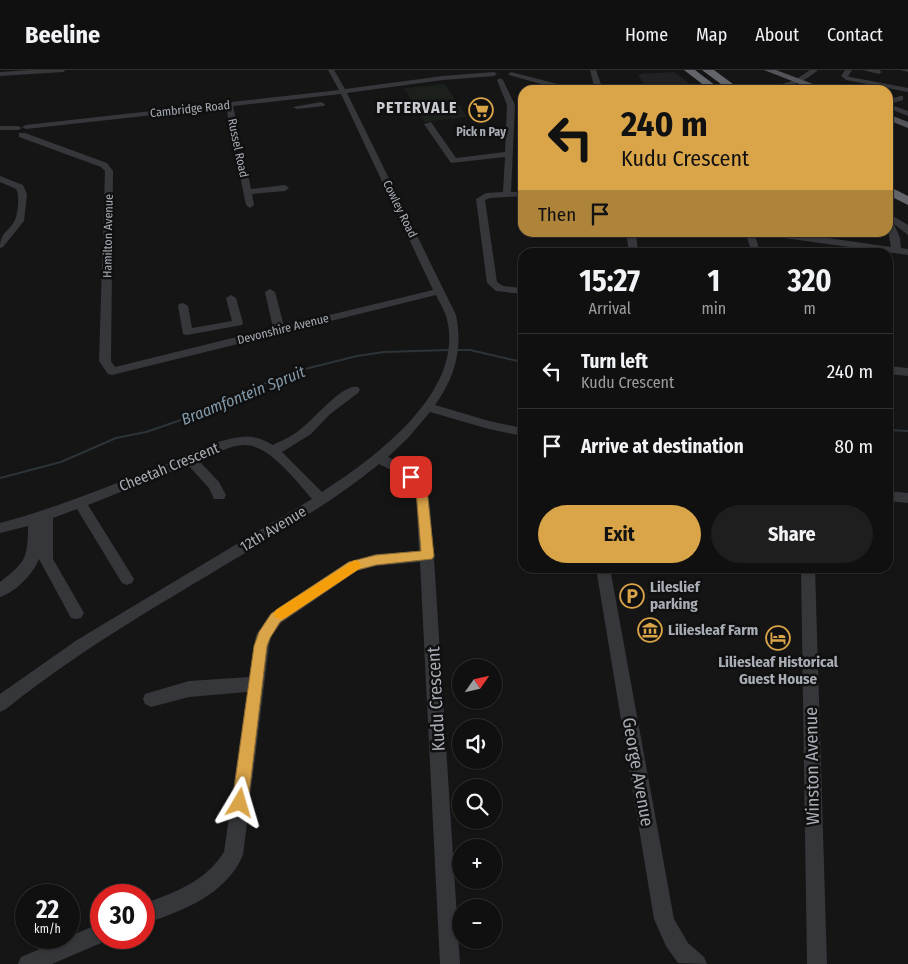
<!DOCTYPE html>
<meta charset="utf-8">
<style>
:root{--surface:#101010;--page:#1e1e1e;--text:#f1f3f6;--muted:#9c9d9f;--line:#303030;--accent:#daa449}
body{margin:0;font-family:"Fira Sans Condensed",sans-serif;background:var(--page);color:var(--text);height:100vh;display:flex;flex-direction:column;font-size:19px;white-space:nowrap}
*{box-sizing:border-box;margin:0}
p{font-size:16px;color:var(--muted)}
.icon{flex:none;width:28px;height:28px;fill:none;stroke:currentColor;stroke-width:2;stroke-linecap:round;stroke-linejoin:round}
.map{position:relative;flex:1;overflow:hidden}
.side{position:absolute;left:518px;top:178px;width:375px;height:325px;display:flex;flex-direction:column;background:var(--surface);border-radius:15px;box-shadow:0 1px 4px #0004,0 0 0 1px var(--line)}
.side>*{flex:none}
.guide{position:absolute;left:518px;top:15px;width:375px;height:152px;border-radius:15px;box-shadow:0 1px 4px #0004,0 0 0 1px var(--line);background:#daa449;color:#111;overflow:hidden}
.needle{width:32px;rotate:56deg}
.buttons{position:absolute;left:452px;top:589px;display:grid;gap:10px}
.buttons a{display:grid;place-items:center;width:50px;height:50px;border-radius:50%;background:var(--surface);box-shadow:0 1px 4px #0004,0 0 0 1px var(--line);font-size:25px}
.speed{position:absolute;left:15px;top:814px;display:flex;gap:10px;font-size:25px;font-weight:700;text-align:center}
.speed>*{display:grid;place-content:center;width:65px;height:65px;border-radius:50%;background:var(--surface);box-shadow:0 1px 4px #0004,0 0 0 1px var(--line);line-height:1}
.speed small{font-size:12px;font-weight:400}
.speed .limit{border:8px solid #d22;background:#fff;color:#111}
.pin{position:absolute;display:grid;place-items:center;width:42px;height:42px;color:#fff;margin:-21px;border-radius:10px;box-shadow:0 2px 8px #0006}
.me{position:absolute;width:55px;margin:-28px;rotate:7deg;stroke-linejoin:round;filter:drop-shadow(0 0 4px #0008)}
.turn{display:flex;align-items:center;gap:18px;height:105px;padding:0 20px;font-size:22px}
.turn .icon{width:65px;height:65px;stroke-width:2.5}
.turn b{display:block;font-size:35px;line-height:42px}
.then{display:flex;align-items:center;height:48px;padding:0 20px;background:#0003;gap:10px;font-size:19px}
.eta{display:flex;justify-content:space-evenly;align-items:center;height:85px;text-align:center}
.eta b{font-size:30px;font-weight:700;line-height:35px}
.action{display:flex;gap:10px;margin-top:auto;padding:10px 20px}
.action a{flex:1;height:58px;border-radius:30px;background:var(--accent);color:#111;font-size:20px;font-weight:700;line-height:58px;text-align:center}
.action a+a{background:var(--page);color:var(--text)}
ul{padding:0;list-style:none}
li{display:flex;align-items:center;gap:15px;height:75px;padding:0 20px;border-top:1px solid var(--line)}
li div{flex:1}
li b{display:block;font-size:19px}
li em{font-style:normal}
header{display:flex;align-items:center;gap:30px;box-sizing:border-box;height:70px;padding:0 25px;background:var(--surface);border-bottom:1px solid var(--line)}
header strong{font-size:24px}
nav{display:flex;gap:28px;margin-inline-start:auto;font-size:18px}
.map>svg:first-child{display:block}
.built{fill:#212123}
.green{fill:#1b201c}
.lines{fill:none;stroke-linecap:round;stroke-linejoin:round}
.stream{stroke:#2d3438;stroke-width:2}
.minor{fill:#36373b;fill-rule:evenodd}
.major{fill:#535459;fill-rule:evenodd}
.highway{fill:#63656b;fill-rule:evenodd}
.route{fill:#daa449;stroke:#8e6b2f}
.slow{fill:#f59e0b}
.labels{text-anchor:middle;stroke-width:5;stroke-linejoin:round;paint-order:stroke}
.far-street-label{font-size:12px;fill:#a8adb5;stroke:#101011}
.far-poi-label{font-size:12px;font-weight:bold;fill:#a8adb5;stroke:#101011}
.street-label{font-size:15px;fill:#a8adb5;stroke:#101011}
.poi-label{font-size:15px;font-weight:bold;fill:#a8adb5;stroke:#101011;text-anchor:start}
.far-district-label{font-size:16px;font-weight:bold;letter-spacing:1px;fill:#c9cbd1;stroke:#101011}
.water-label{font-size:16px;font-style:italic;fill:#839aab;stroke:#101011}
.near-street-label{font-size:18px;fill:#a8adb5;stroke:#101011}
</style>
<header>
<strong>Beeline</strong>
<nav><a>Home</a><a>Map</a><a>About</a><a>Contact</a></nav>
</header>
<div class="map">
<svg width="908" height="894" viewBox="0 0 908 894">
<rect width="100%" height="100%" fill="#151516"/>
<!-- built -->
<path class="built" d="M674 2 698 20H647L638 4Z"/>
<!-- green -->
<path class="green" d="M445 14 467 47 424 52 404 18Z"/>
<g class="lines">
<!-- stream -->
<path class="stream" d="M455 280H470L522 292
M888 360 908 361
M0 408 61 392 116 368 146 362 178 351 280 307 301 300 357 286 384 282 449 280"/>
<!-- minor -->
<path class="minor" d="M31 0H66L63 2 0 6V2Z
M328 0H334L345 19 443 6 494 2 497 4 494 6 443 10 347 23 456 245C463 279 455 307 435 335L489 351 522 358V366L489 359 430 342 408 368 388 387C430 408 429 419 432 463 433 470 432 479 435 486L434 489 460 894H440L420 492 376 496 357 501 281 553 271 567 269 576 243 785C226 825 182 841 144 854V834C175 822 205 812 224 782L247 622 189 627 151 637 145 634 143 629 145 624 189 611 249 607 256 565 271 543 348 492 376 484 419 481 416 427C411 409 395 402 379 394 342 425 301 449 260 474 174 526 84 576 6 639L0 642V624L77 570 312 429C297 412 268 373 243 375 228 376 213 385 199 391L219 412 226 425 224 429H214L209 418 188 395 88 435 134 509 132 513 127 515 122 513 77 439 53 448V489L84 543 81 548 76 549 71 548 39 489C33 504 16 522 0 527V512C25 493 28 488 28 456L0 463V453C57 438 111 415 166 394 189 384 215 370 241 367 252 365 263 369 273 375 283 370 295 365 303 357 315 348 343 313 358 317L360 320 358 323 329 345 311 364 282 382 322 422C375 388 468 320 446 246 444 239 439 232 436 225L112 305 108 304 99 291 105 101 101 97 19 67V63H25L107 93 113 101 111 291 115 297 273 258 265 222 270 219 275 222 284 256 433 220 341 24 233 36 251 119 285 115 289 118 285 121 252 124 254 135 250 138 246 135 226 37 26 59 22 57 26 55 339 20Z
M590 0H596L603 20H595Z
M810 0H818C804 13 783 20 763 20L795 10Z
M845 0H852L848 6 850 7 908 18V22L846 10 841 6Z
M863 0H879L882 2 879 4Z
M900 0H908V2Z
M511 2 573 18 574 20H562L509 5 508 4Z
M500 8 503 10 515 35 511 122H522V126L490 128 485 130 497 212 503 216 522 218V224L496 221 487 213 476 129 486 123 503 122 505 87 451 93 424 54 431 52 456 88 505 82 507 35 497 10Z
M900 26H903V30L889 34 908 41V46L888 38V30Z
M321 32 325 34 324 36 297 39 293 37Z
M0 56H18L22 58 18 60H0Z
M0 106 23 115 27 124 24 151 3 177 0 178C0 162 9 162 15 150 18 142 20 126 16 119L0 112Z
M888 143 908 155V165L894 154 900 168 901 178 908 179V185L762 165 758 162H786L891 177 888 161Z
M626 162H636L638 182H629Z
M745 162H754L760 182H752Z
M231 225 236 228 243 253 242 255 187 265 183 264 178 236 179 234 183 233 188 236 192 258 232 251 226 228Z
M888 296 908 298V306L888 304Z
M888 421 908 423V433L888 431Z
M596 498H610L674 849 688 873 704 887 707 894 678 893 666 876 654 849Z
M801 498H815L827 894H807Z
M101 853V868H109L108 870 52 894H18L21 887Z"/>
<!-- major -->
<path class="major" d="M764 0H776L829 20H815Z
M888 44 908 52V58L888 50Z"/>
<!-- highway -->
<path class="highway" d="M684 0H695L720 19 710 20Z
M702 0H714L741 20H729Z
M888 116 908 126V135L888 125Z"/>
</g>
<!-- route -->
<path class="route" d="M411 403 415 404 427 419 434 486 432 489 376 495 357 500 280 552 270 568 267 576 248 733 245 738 240 741 235 738 232 733 254 576 259 562 271 544 279 538 349 492 376 485 421 481 416 420 406 407Z"/>
<!-- slow -->
<path class="slow" d="M355 490 359 492 361 495 359 499 285 548 281 549 276 548 274 544 276 540Z"/>
<!-- icons -->
<defs>
<g id="supermarket-ring" transform="scale(1.25)"><circle r="9.5" fill="#101011" stroke="#daa449" stroke-width="1.5"/><path d="M-6-5.5h2.5l.6 2H6L4.5 2H-2.5L-4.4-4H-6ZM-1.5 3.2a1.3 1.3 0 1 0 .1 0ZM3 3.2a1.3 1.3 0 1 0 .1 0Z" fill="#daa449"/></g>
<g id="parking-ring" transform="scale(1.25)"><circle r="9.5" fill="#101011" stroke="#daa449" stroke-width="1.5"/><path d="M-3.5-5.5H1a3.5 3.5 0 0 1 0 7H-1V5.5H-3.5ZM-1-3.4V-.6H.8a1.4 1.4 0 0 0 0-2.8Z" fill="#daa449"/></g>
<g id="museum-ring" transform="scale(1.25)"><circle r="9.5" fill="#101011" stroke="#daa449" stroke-width="1.5"/><path d="M0-6L6-3V-2H-6V-3ZM-5-1h2V3h-2ZM-1-1h2V3h-2ZM3-1h2V3H3ZM-6 4H6V6H-6Z" fill="#daa449"/></g>
<g id="hotel-ring" transform="scale(1.25)"><circle r="9.5" fill="#101011" stroke="#daa449" stroke-width="1.5"/><path d="M-6-4.5h1.5V1H6V5H4.5V3h-9V5H-6ZM-4 0a1.8 1.8 0 1 1 3.6 0ZM.5 0V-2.5h3Q6-2.5 6 0Z" fill="#daa449"/></g>
</defs>
<g fill-rule="evenodd">
<use href="#supermarket-ring" x="481" y="40"/>
<use href="#parking-ring" x="632" y="526"/>
<use href="#museum-ring" x="650" y="560"/>
<use href="#hotel-ring" x="778" y="568"/>
</g>
<g class="labels">
<!-- far-street labels -->
<g class="far-street-label">
<text transform="translate(190 39) rotate(-6)" y="4">Cambridge Road</text>
<text transform="translate(238 78) rotate(78)" y="4">Russel Road</text>
<text transform="translate(400 139) rotate(64)" y="4">Cowley Road</text>
<text transform="translate(108 166) rotate(-89)" y="4">Hamilton Avenue</text>
<text transform="translate(283 259) rotate(-14)" y="4">Devonshire Avenue</text>
</g>
<!-- far-poi labels -->
<g class="far-poi-label">
<text x="481" y="66">Pick n Pay</text>
</g>
<!-- street labels -->
<g class="street-label">
<text transform="translate(169 397) rotate(-22)" y="5">Cheetah Crescent</text>
<text transform="translate(273 459) rotate(-31)" y="5">12th Avenue</text>
</g>
<!-- poi labels -->
<g class="poi-label">
<text x="650" y="522">Lileslief<tspan x="650" dy="17">parking</tspan></text>
<text x="668" y="565">Liliesleaf Farm</text>
<text x="778" y="597" text-anchor="middle">Liliesleaf Historical<tspan x="778" dy="17">Guest House</tspan></text>
</g>
<!-- far-district labels -->
<g class="far-district-label">
<text x="417" y="43">PETERVALE</text>
</g>
<!-- water labels -->
<g class="water-label">
<text transform="translate(243 325) rotate(-22)" y="6">Braamfontein Spruit</text>
</g>
<!-- near-street labels -->
<g class="near-street-label">
<text transform="translate(436 629) rotate(-93)" y="6">Kudu Crescent</text>
<text transform="translate(812 696) rotate(-91)" y="6">Winston Avenue</text>
<text transform="translate(638 702) rotate(80)" y="6">George Avenue</text>
</g>
</g>
</svg>
<div class="buttons">
<a><svg class="needle" viewBox="-14 -14 28 28"><path d="M0-13l5 13h-10z" fill="#e53935"/><path d="M0 13l5-13h-10z" fill="#9c9d9f"/></svg></a>
<a><svg class="icon" aria-label="sound" viewBox="0 0 24 24"><path d="M4 9h4l5-4v14l-5-4H4zM17 9q2 3 0 6"/></svg></a>
<a><svg class="icon" aria-label="search" viewBox="0 0 24 24"><circle cx="10" cy="10" r="6"/><path d="M15 15l6 6"/></svg></a>
<a>+</a>
<a>−</a>
</div>
<div class="speed"><div>22<small>km/h</small></div><div class="limit">30</div></div>
<div class="pin" style="left:411px;top:407px;background:#d93025"><svg class="icon" aria-label="arrive" viewBox="0 0 24 24"><path d="M6 21V4h12l-3 4 3 4H6"/></svg></div>
<svg class="me" style="left:240px;top:733px" viewBox="-20 -20 40 40"><path d="M0-17L14 15 0 8-14 15z" fill="#daa449" stroke="#fff" stroke-width="4"/></svg>
<div class="guide">
<div class="turn"><svg class="icon" aria-label="left" viewBox="0 0 24 24"><path d="M17 20v-9H6M10 6l-5 5 5 5"/></svg><div><b>240 m</b>Kudu Crescent</div></div>
<div class="then">Then<svg class="icon" aria-label="arrive" viewBox="0 0 24 24"><path d="M6 21V4h12l-3 4 3 4H6"/></svg></div>
</div>
<section class="side">
<div class="eta">
<div><b>15:27</b><p>Arrival</p></div>
<div><b>1</b><p>min</p></div>
<div><b>320</b><p>m</p></div>
</div>
<ul>
<li><svg class="icon" aria-label="left" viewBox="0 0 24 24"><path d="M17 20v-9H6M10 6l-5 5 5 5"/></svg><div><b>Turn left</b><p>Kudu Crescent</p></div><em>240 m</em></li>
<li><svg class="icon" aria-label="arrive" viewBox="0 0 24 24"><path d="M6 21V4h12l-3 4 3 4H6"/></svg><div><b>Arrive at destination</b></div><em>80 m</em></li>
</ul>
<div class="action"><a>Exit</a><a>Share</a></div>
</section>
</div>
